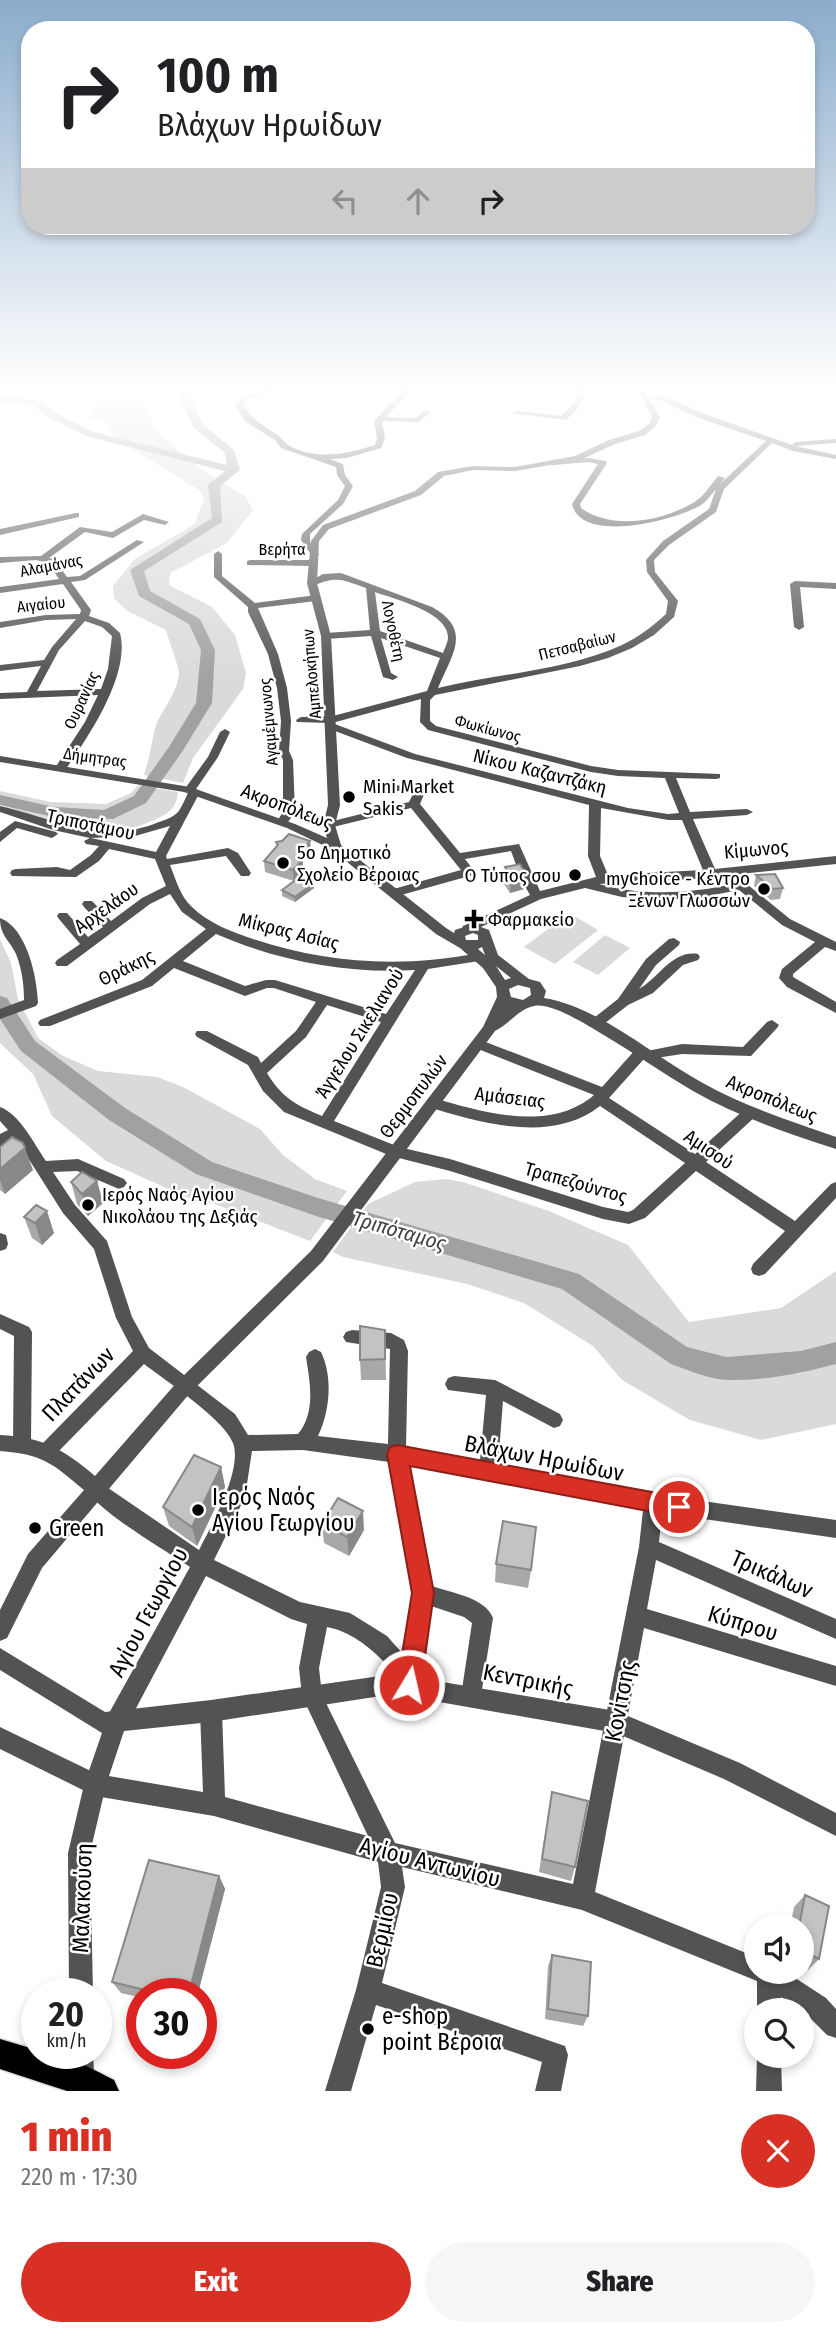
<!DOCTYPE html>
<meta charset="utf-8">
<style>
:root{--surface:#fff;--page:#f6f6f6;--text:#202124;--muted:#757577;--accent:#d93025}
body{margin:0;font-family:"Fira Sans Condensed",sans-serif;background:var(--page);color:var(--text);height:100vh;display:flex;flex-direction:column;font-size:26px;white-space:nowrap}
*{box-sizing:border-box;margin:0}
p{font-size:23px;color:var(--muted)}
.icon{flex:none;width:38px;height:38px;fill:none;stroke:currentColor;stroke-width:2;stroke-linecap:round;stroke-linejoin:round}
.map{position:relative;height:2091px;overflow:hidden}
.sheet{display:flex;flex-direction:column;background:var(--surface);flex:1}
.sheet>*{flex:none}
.top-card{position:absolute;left:21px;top:21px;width:794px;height:214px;border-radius:28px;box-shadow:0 4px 10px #0003;background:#fff;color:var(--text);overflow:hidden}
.buttons{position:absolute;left:744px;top:1914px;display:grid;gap:14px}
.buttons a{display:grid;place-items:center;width:70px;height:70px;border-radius:50%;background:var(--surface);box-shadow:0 4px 10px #0003;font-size:35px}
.speed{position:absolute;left:21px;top:1978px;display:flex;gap:14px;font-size:35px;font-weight:700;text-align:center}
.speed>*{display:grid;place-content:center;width:91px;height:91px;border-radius:50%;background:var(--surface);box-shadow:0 4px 10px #0003;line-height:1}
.speed small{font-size:18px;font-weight:400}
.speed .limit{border:10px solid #d22;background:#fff;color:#111}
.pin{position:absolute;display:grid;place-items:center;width:60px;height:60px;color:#fff;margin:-30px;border:4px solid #fff;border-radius:50%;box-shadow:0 2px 7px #0007}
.me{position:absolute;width:77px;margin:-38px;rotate:9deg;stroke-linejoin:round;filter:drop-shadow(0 0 5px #0008)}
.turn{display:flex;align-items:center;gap:24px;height:147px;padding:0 21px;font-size:32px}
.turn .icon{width:91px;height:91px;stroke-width:2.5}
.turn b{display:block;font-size:49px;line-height:60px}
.lanes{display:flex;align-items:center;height:66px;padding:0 21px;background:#0003;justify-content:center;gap:35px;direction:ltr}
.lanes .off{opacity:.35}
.round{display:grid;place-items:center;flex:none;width:74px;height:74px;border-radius:37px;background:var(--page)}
.headline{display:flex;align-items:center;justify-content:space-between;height:119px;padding:0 21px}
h1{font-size:42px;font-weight:800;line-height:52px;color:var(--accent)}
.button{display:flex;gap:14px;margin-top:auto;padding:14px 21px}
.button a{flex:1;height:80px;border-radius:42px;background:var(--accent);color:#fff;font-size:28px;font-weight:800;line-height:80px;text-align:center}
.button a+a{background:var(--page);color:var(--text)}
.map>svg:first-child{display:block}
.green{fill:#dadada}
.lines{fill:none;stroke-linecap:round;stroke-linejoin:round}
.river{fill:#a1a1a1;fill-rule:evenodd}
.primary-casing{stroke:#dbdbdb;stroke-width:3}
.minor{fill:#535353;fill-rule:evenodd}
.tertiary{fill:#535353;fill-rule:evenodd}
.primary{fill:#000;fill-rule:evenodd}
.wall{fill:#a8a8a8}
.shaded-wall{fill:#888}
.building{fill:#c3c3c3;stroke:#888;stroke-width:2}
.route{fill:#d93025;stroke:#8d1f18;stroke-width:2}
.poi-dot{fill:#000;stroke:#fff;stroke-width:2.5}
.labels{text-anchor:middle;stroke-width:5;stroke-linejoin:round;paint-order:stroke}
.far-street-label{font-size:16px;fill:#000;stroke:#fff}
.street-label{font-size:19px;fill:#000;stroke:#fff}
.poi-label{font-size:19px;fill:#000;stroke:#fff;text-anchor:start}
.water-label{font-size:21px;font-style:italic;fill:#424242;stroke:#fff}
.near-street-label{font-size:23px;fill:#000;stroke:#fff}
.near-poi-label{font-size:23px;fill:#000;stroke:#fff;text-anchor:start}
</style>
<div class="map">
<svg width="836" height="2091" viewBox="0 0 836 2091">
<rect width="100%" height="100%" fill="#fff"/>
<!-- green -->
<path class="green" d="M108 401 146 403 153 427 161 436 205 472 245 496 253 510 227 543 170 573 169 585 212 607 235 635 246 673 243 689 193 758 183 783 144 775C149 759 151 748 154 732 159 710 178 696 179 672 179 668 168 638 166 630L126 610 114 598 113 586 135 559 195 524 204 498 199 490 115 438 105 422 89 417 97 403Z
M138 785 178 792C176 810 168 814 152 821 107 840 75 829 31 816 20 812 11 807 0 805V791L51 802 106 804 131 793Z
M569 913 598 930 555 964 524 947Z
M605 935 630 948 598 975 573 962Z
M0 939 11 963 18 999 38 1038 63 1056 98 1071 157 1077 183 1087 260 1129 283 1155 315 1179 347 1191 310 1241 215 1204 193 1200 106 1161 52 1116 33 1074 0 1043Z
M445 1179 463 1182 549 1211 628 1245 689 1322 781 1308 836 1271V1424L761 1440 690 1420 622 1380 593 1346 524 1303 467 1284 343 1257 333 1252 368 1204 415 1182Z"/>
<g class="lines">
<!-- river -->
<path class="river" d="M187 389H198L190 398 203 424 234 450 240 470 220 486 222 522 144 571 150 591 200 619 215 650 212 703 182 752 146 803 113 819 54 817 0 805V795L54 807 104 810 134 796 169 747 196 703 201 650 189 624 139 596 130 570 212 518 208 485 225 471 86 436 50 418 33 406 0 401V395L40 401 58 414 94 432 227 465 225 453 194 428 179 397Z
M0 996 7 998 35 1041 125 1108 212 1162 318 1198 579 1274 687 1347 726 1357 801 1351 836 1342V1364C802 1373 764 1381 728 1380 711 1380 688 1370 671 1364L562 1289 316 1216 196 1174 109 1120 21 1051 0 1019Z"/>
<!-- primary casing -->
<g class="primary-casing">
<path id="primary" d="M0 2039 37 2050V2053C63 2053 91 2068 114 2080L119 2091H67L0 2069Z"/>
</g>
<!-- minor -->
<path class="minor" d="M266 389H276L248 398 243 405C252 419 263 425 276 434 281 437 284 442 288 445 316 461 347 454 375 445L377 438 374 421 405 389H412L386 417 416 418 424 410 431 412 418 422 382 421 385 438 381 448 347 458 330 459 343 464 345 475 353 486 343 504 310 534V542L319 554 318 556H312L301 540 302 534 338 500 345 486 337 475 336 467 281 448 275 440 245 421 235 405 244 396Z
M578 389H584C585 403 576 411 566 420L512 413 516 411 561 416 575 402Z
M643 395 664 396 702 413 792 445 795 442 836 439V443L795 446 836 455V459L793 451 772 443 724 489 716 512 669 545 654 560 655 572 678 601 674 617 654 635 632 648 608 658 580 666 435 695 430 700V721L436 726 591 766 618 770 720 774V778L716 779 676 778 690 812 747 809 753 812 747 815 693 819 715 869 836 856V864L693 879 599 884C641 896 690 894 732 884L727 879 729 876H737L790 919 836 942V951L825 947 793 974V977L836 1002V1013L787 987 779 978 782 969 815 942 782 925 739 890 703 897 663 900 622 897 585 888 541 899 468 933 463 932 462 929 463 926 530 895 522 881 511 851 465 859 475 872 473 875 394 897 388 893 390 890 461 870 411 808 329 828 323 825 325 823 409 802 414 792 381 790 375 787 377 785 432 786 438 789 432 792H425L420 804 460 853 519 844 540 891 596 877 588 856 589 805 407 758 327 728 326 726 330 723 297 722 296 720 301 717 333 716 427 691 440 658 381 638 391 673 398 677 393 680 383 677 371 636 326 639 321 636 326 633 370 630 366 588C340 579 338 576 312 586L307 583 323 574 341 573 432 607C473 630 452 654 438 688 499 673 565 671 622 645 639 637 653 626 666 614L668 601 647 572 646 560 663 541 709 509 716 489C711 495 707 501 701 505 677 520 581 545 572 504L598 464 588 462 554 465H551V461L588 458 606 461 607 463 580 504 581 508C612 531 665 521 696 501 705 495 711 484 718 476L725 478 720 484 766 441 696 417 659 400 643 397ZM375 592C394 599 448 612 448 637 448 642 445 648 443 653L380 631ZM421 699 420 722 428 730 591 772 618 776 665 778 679 813 668 814 628 808 415 754 332 723ZM601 808 668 820H682L703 870 608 875 600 856Z
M76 513H79V517L0 535V529Z
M143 514 169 522 165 525 144 520 113 538 85 532 49 558 54 559 67 577 80 576 137 540 144 542 85 580 71 582 91 610 89 616 109 623 120 633C131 674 88 738 65 770H57L55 768 85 722 98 695 0 699V693L27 692 41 666 0 671V665L44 660 52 647 76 619 46 620 0 628V622L46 615 80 614 81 610 63 584 0 593V587L59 579 48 563 36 560 0 563V557L41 556 80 527 112 532ZM85 621 102 627 112 636 108 669 101 689 37 691 59 650Z
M218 551 222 554V576L255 603 316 595 321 598 316 601 258 608 278 654 287 688 291 721 289 751 293 760 295 812 286 825 282 826 276 823 283 812V760L279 751 281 721 277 688 268 654 248 612V607L214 577V554Z
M250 560H314L318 563 314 566 247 565V561Z
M795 581 836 583V589L800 587 804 627 799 630 794 627 790 584Z
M225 729 230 732 218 757 196 789 200 792 166 856 167 859 228 848 238 853 251 873 249 876H241L226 856 170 865C176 880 180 896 192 907 208 923 232 932 253 939 327 964 403 968 479 953L486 957 479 961 428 969 334 1121 399 1147 450 1159 603 1207 628 1212 633 1210 685 1163 600 1106C552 1144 481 1123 428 1107L426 1103 428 1099 433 1098C483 1112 550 1133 594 1095L473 1047 471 1044 473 1041 478 1039 602 1087 636 1049 641 1048 647 1051 682 1044 743 1047 767 1022 772 1020 779 1025 777 1028 751 1056 682 1054 643 1060 609 1098 695 1154 746 1108H756L758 1112 756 1116 706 1162 795 1221 831 1184 836 1182V1198L765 1274 759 1276 753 1274 751 1269 753 1264 785 1231 696 1171 645 1218 629 1224 603 1219 450 1171 391 1156 284 1112 263 1091 248 1065 197 1037 195 1034 197 1031H207L258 1057 261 1063 296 1031 316 1002 274 988H267L245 996 174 968 152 986 50 1026H40L38 1023 40 1020 142 980 206 929 182 912 170 894 150 904 67 966H57L55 963 57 960 80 944 59 919 57 916 59 913H67L88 937 103 927 84 907 82 904 84 901H92L111 921 142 898 166 886 155 859 109 849 99 861 76 877 12 876 10 873 12 870 16 869 57 867 70 870 91 855 99 846 86 844 84 841 90 838 53 830 0 812V806C55 818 95 845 154 824 161 821 173 818 178 812 182 807 185 799 188 793L184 790 208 757 220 732ZM170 826 156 852 91 838 135 836ZM216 934C279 961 346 974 415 970L386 1014 275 980H266L245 986 183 961ZM327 1005 381 1022 322 1116C296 1105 282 1098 267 1073L306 1037Z
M15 821 56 832 58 834 52 838 17 828 0 842V832Z
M0 918C27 928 37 977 38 1003L36 1006 0 1019V1009L24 1000C24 985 22 969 16 954 9 939 0 936 0 918Z
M674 938 680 942 679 945 656 965 639 989C659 978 672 950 698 954L700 957 698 960 683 965 653 993 628 1005 600 1027H590L588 1024 590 1021 618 999 646 959 669 939Z
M0 1107C20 1114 34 1144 46 1161L78 1159 124 1179 127 1183 124 1187 119 1189 77 1171 53 1172 75 1205 107 1241 132 1317 149 1348 235 1414 248 1435 298 1434C316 1412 310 1383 306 1357L309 1352 315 1349 321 1352C333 1377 330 1411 318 1436L388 1444 390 1349 346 1342 343 1337 346 1332 352 1330 391 1333 404 1340 408 1351 406 1447 480 1461 486 1395 448 1390 445 1384 448 1378 454 1376 495 1380 560 1414 563 1420 560 1426 554 1428 503 1401 498 1465 653 1494 836 1520V1538L662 1513 659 1542 836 1619V1639L656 1560 647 1609 836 1666V1686L644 1628 595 1892 756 1957V1972H786L826 1998 836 2009V2038L827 2035 808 2016 781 1997V2011H757V1981L582 1910 402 1867 405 1887 382 1983 565 2046 568 2055 561 2091H535L542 2062 376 2005 351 2091H325L356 1990 381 1887 378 1862 214 1816 95 1796 0 1749V1727L97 1774 203 1792 200 1711 204 1704 211 1700 218 1704 222 1711 225 1797 368 1836 302 1696 299 1668 307 1624 291 1619 206 1576 124 1731 116 1734 108 1731 105 1723 108 1715 190 1567C167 1551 95 1510 86 1488L88 1482 95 1479 199 1550C211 1526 243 1470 233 1443 224 1419 166 1381 144 1364L55 1455 49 1457 43 1455 40 1449 43 1443 133 1351 116 1318 94 1249 63 1213 16 1139 0 1147V1134L8 1130 0 1121ZM303 1450 389 1462 413 1593 403 1654 387 1636 350 1613 300 1602 214 1560 245 1497 252 1451ZM408 1465 643 1510 639 1547 573 1884 395 1843 322 1695 319 1668 327 1627C349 1631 369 1646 385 1663L384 1684 387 1691 394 1694 401 1691 409 1695 416 1692 419 1685 431 1606 464 1617 472 1623 461 1696 464 1703 471 1706 478 1703 481 1696 493 1618C485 1597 451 1593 432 1586Z
M0 1233 6 1235 8 1244 6 1249 0 1251Z
M0 1314 29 1327 32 1332 31 1443 28 1449 22 1451 16 1449 13 1443 14 1336 0 1329Z
M757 2056H781L782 2091H756Z"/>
<!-- tertiary -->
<path class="tertiary" d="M637 389H643L660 417 656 426 645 435 615 444 580 460 515 471 473 470 444 476 421 495 329 529 319 541 317 583 331 636 340 805 335 825 341 845 446 928 454 933 455 930 473 924 489 930 498 955 529 979 540 982 546 991 544 998C599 1007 652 1055 701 1082 743 1106 790 1121 836 1137V1149C787 1133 737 1116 693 1091 662 1073 633 1052 602 1034 587 1025 551 1002 534 1006 519 1009 509 1024 495 1031L323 1261 190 1393 42 1568 7 1638 0 1641V1610L28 1554 84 1490C52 1463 42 1454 0 1451V1435C43 1437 63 1449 95 1476L178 1381 311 1251 483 1027 497 997 496 987 483 968 460 948 436 934 331 849 287 828 184 792 0 762V756L190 787 295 824 327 838 323 825 328 805 321 636 307 583 311 541 323 525 415 491 438 472 473 466 515 467 575 456 609 440 639 431 650 423 652 417ZM473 933 478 935V940H466L465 936ZM482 947 485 955 478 949ZM496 966 511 978 505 980ZM518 985 530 988 531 995 523 1000 511 997 509 989Z
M0 1648 105 1712 211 1700 394 1674 616 1711 740 1763 836 1813V1836L724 1779 616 1733 394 1694 211 1722 124 1731 106 1785 90 1853 93 1993H69L68 1853 84 1785 102 1733 0 1670Z
M69 2053H93L95 2091H69Z"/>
<!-- primary -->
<use href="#primary" class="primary"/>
</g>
<!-- wall -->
<path class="wall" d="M282 841H310L311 852 303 861V870L294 881 265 872 264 861 276 847V842Z
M505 867 525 873 524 889 510 893 504 884Z
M756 875 783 888 780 899 771 900 754 886Z
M314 888 295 902 282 896V890Z
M0 1147 33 1170 5 1194 0 1190Z
M97 1181 103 1203 88 1216 77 1204 71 1182Z
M24 1217 54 1233 42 1245 32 1238Z
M385 1330 386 1380H361L360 1360Z
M221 1467 225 1487 197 1546 169 1526 163 1507Z
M322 1524 364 1530 349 1556 324 1543Z
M496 1564 531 1570 528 1588 495 1582Z
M552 1792 575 1867 571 1881 539 1872 549 1807Z
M219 1876 225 1889 198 1993H142V1998L121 1993 112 1982Z
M805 1895 819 1959 808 1970 802 1967V1927H790L794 1907Z
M552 1955 588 2016 583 2026 545 2019 548 1966Z"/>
<!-- shaded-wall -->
<path class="shaded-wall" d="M310 841 311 852 303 861V870L294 881 293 870 296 857Z
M525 873 524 889 510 893 511 876Z
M314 883V888L295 902V897Z
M25 1148 33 1170 5 1194 0 1180V1169Z
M97 1181 103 1203 88 1216 82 1194Z
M47 1211 54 1233 42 1245 35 1223Z
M221 1467 225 1487 197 1546 192 1527Z
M363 1511 364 1530 349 1556 347 1537Z
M219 1876 225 1889 198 1993H189Z"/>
<!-- building -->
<path class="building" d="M289 834 310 841 296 857 303 859 293 870 264 861 278 845 276 842 282 841Z
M520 864 525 873 511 876 505 867Z
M775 874 783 888 773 889 756 875Z
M301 876 314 883 295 897 282 890Z
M12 1137 23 1143 25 1148 0 1169V1147Z
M82 1172 97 1181 82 1194 71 1182Z
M36 1205 47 1211 35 1223 24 1217Z
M360 1326 385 1330V1359L360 1360Z
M194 1455 221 1467 192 1527 163 1507Z
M338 1498 363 1511 347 1537 322 1524Z
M503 1521 536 1527 531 1570 496 1564Z
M552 1792 588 1801 575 1867 542 1859Z
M149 1860 219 1876 189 1993H157L112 1982Z
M805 1895 829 1906 819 1959 802 1950V1927H799Z
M552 1955 591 1962 588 2016 548 2009Z"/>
<!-- sky -->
<linearGradient id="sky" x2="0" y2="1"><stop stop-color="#8baccc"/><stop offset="0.57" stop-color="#fff"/><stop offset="1" stop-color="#fff" stop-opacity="0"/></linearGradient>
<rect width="836" height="682" fill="url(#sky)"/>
<!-- route -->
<path class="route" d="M397 1445 679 1497 687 1500 690 1507 687 1514 679 1517 410 1466 434 1593 421 1685 417 1694 409 1697 401 1694 397 1685 412 1593 387 1454 390 1447Z"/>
<!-- markers -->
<g class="poi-dot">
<circle cx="349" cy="797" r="7"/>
<circle cx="283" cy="863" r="7"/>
<circle cx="575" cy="875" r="7"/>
<circle cx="764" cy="889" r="7"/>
<path d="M470.5 908.5h7v7h7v7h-7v7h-7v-7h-7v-7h7z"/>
<circle cx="88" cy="1205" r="7"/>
<circle cx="198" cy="1510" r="7"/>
<circle cx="35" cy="1528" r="7"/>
<circle cx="368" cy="2029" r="7"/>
</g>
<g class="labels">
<!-- far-street labels -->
<g class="far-street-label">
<text x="282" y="555">Βερήτα</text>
<text transform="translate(51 565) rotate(-11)" y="6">Αλαμάνας</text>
<text transform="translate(41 604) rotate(-6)" y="6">Αιγαίου</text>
<text transform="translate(394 631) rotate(78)" y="6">Λογοθέτη</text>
<text transform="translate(577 645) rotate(-14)" y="6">Πετσαβαίων</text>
<text transform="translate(311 674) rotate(-95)" y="6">Αμπελοκήπων</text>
<text transform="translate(81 700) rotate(-65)" y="6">Ουρανίας</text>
<text transform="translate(268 722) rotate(-95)" y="6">Αγαμέμνωνος</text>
<text transform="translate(488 728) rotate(15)" y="6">Φωκίωνος</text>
<text transform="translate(95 757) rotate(8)" y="6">Δήμητρας</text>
</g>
<!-- street labels -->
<g class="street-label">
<text transform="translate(540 771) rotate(14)" y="7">Νίκου Καζαντζάκη</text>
<text transform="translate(287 806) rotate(21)" y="7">Ακροπόλεως</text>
<text transform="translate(91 824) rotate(12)" y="7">Τριποτάμου</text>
<text transform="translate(756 849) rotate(-5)" y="7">Κίμωνος</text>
<text transform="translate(106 907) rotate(-35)" y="7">Αρχελάου</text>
<text transform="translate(289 931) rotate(14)" y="7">Μίκρας Ασίας</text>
<text transform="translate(126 967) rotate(-26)" y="7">Θράκης</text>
<text transform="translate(359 1033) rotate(-58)" y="7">Άγγελου Σικελιανού</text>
<text transform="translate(413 1096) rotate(-53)" y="7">Θερμοπυλών</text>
<text transform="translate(510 1097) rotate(7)" y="7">Αμάσειας</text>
<text transform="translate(772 1098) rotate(22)" y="7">Ακροπόλεως</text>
<text transform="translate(709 1149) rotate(34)" y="7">Αμισού</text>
<text transform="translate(576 1182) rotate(16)" y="7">Τραπεζούντος</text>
</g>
<!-- poi labels -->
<g class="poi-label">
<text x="363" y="793">Mini Market<tspan x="363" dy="22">Sakis</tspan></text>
<text x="297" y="859">5ο Δημοτικό<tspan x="297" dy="22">Σχολείο Βέροιας</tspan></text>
<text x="561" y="882" text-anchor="end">Ο Τύπος σου</text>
<text x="750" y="885" text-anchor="end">myChoice - Κέντρο<tspan x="750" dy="22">Ξένων Γλωσσών</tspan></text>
<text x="488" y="926">Φαρμακείο</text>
<text x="102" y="1201">Ιερός Ναός Αγίου<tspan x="102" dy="22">Νικολάου της Δεξιάς</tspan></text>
</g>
<!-- water labels -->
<g class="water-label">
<text transform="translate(399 1231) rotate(16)" y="7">Τριπόταμος</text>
</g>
<!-- near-street labels -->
<g class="near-street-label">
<text transform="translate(78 1384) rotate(-46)" y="8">Πλατάνων</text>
<text transform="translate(544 1458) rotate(11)" y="8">Βλάχων Ηρωίδων</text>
<text transform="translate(772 1574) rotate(24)" y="8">Τρικάλων</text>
<text transform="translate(148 1612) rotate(-62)" y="8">Αγίου Γεωργίου</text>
<text transform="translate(743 1623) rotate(17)" y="8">Κύπρου</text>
<text transform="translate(528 1680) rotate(11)" y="8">Κεντρικής</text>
<text transform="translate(620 1701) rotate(-79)" y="8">Κονίτσης</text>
<text transform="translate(430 1862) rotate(14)" y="8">Αγίου Αντωνίου</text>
<text transform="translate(82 1898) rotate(-88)" y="8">Μαλακούση</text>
<text transform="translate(382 1930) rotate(-77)" y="8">Βερμίου</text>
</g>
<!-- near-poi labels -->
<g class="near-poi-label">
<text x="212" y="1505">Ιερός Ναός<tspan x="212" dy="26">Αγίου Γεωργίου</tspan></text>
<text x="49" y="1536">Green</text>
<text x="382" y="2024">e-shop<tspan x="382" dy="26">point Βέροια</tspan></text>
</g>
</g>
</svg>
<div class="buttons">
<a><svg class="icon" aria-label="sound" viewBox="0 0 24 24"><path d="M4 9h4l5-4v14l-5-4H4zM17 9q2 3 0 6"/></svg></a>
<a><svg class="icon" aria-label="search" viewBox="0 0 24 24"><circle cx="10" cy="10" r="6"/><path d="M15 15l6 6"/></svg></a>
</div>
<div class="speed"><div>20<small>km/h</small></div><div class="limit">30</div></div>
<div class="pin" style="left:679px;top:1507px;background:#d93025"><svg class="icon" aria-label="arrive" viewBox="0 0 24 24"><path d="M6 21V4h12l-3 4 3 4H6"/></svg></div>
<svg class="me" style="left:409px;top:1685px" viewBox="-20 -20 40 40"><circle r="17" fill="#d93025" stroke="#fff" stroke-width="3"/><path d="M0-11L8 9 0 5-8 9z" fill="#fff"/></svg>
<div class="top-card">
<div class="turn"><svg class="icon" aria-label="right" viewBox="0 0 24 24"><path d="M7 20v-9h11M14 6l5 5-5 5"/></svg><div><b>100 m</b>Βλάχων Ηρωίδων</div></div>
<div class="lanes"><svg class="icon off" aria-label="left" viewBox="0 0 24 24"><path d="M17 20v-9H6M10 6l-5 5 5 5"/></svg><svg class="icon off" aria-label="ahead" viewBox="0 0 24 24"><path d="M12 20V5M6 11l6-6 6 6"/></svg><svg class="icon" aria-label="right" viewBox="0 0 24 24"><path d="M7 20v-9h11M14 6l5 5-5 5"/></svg></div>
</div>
</div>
<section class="sheet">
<div class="headline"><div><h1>1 min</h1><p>220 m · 17:30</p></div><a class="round" style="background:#d93025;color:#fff"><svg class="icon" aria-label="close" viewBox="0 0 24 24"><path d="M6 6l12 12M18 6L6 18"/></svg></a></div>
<div class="button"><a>Exit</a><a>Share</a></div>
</section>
